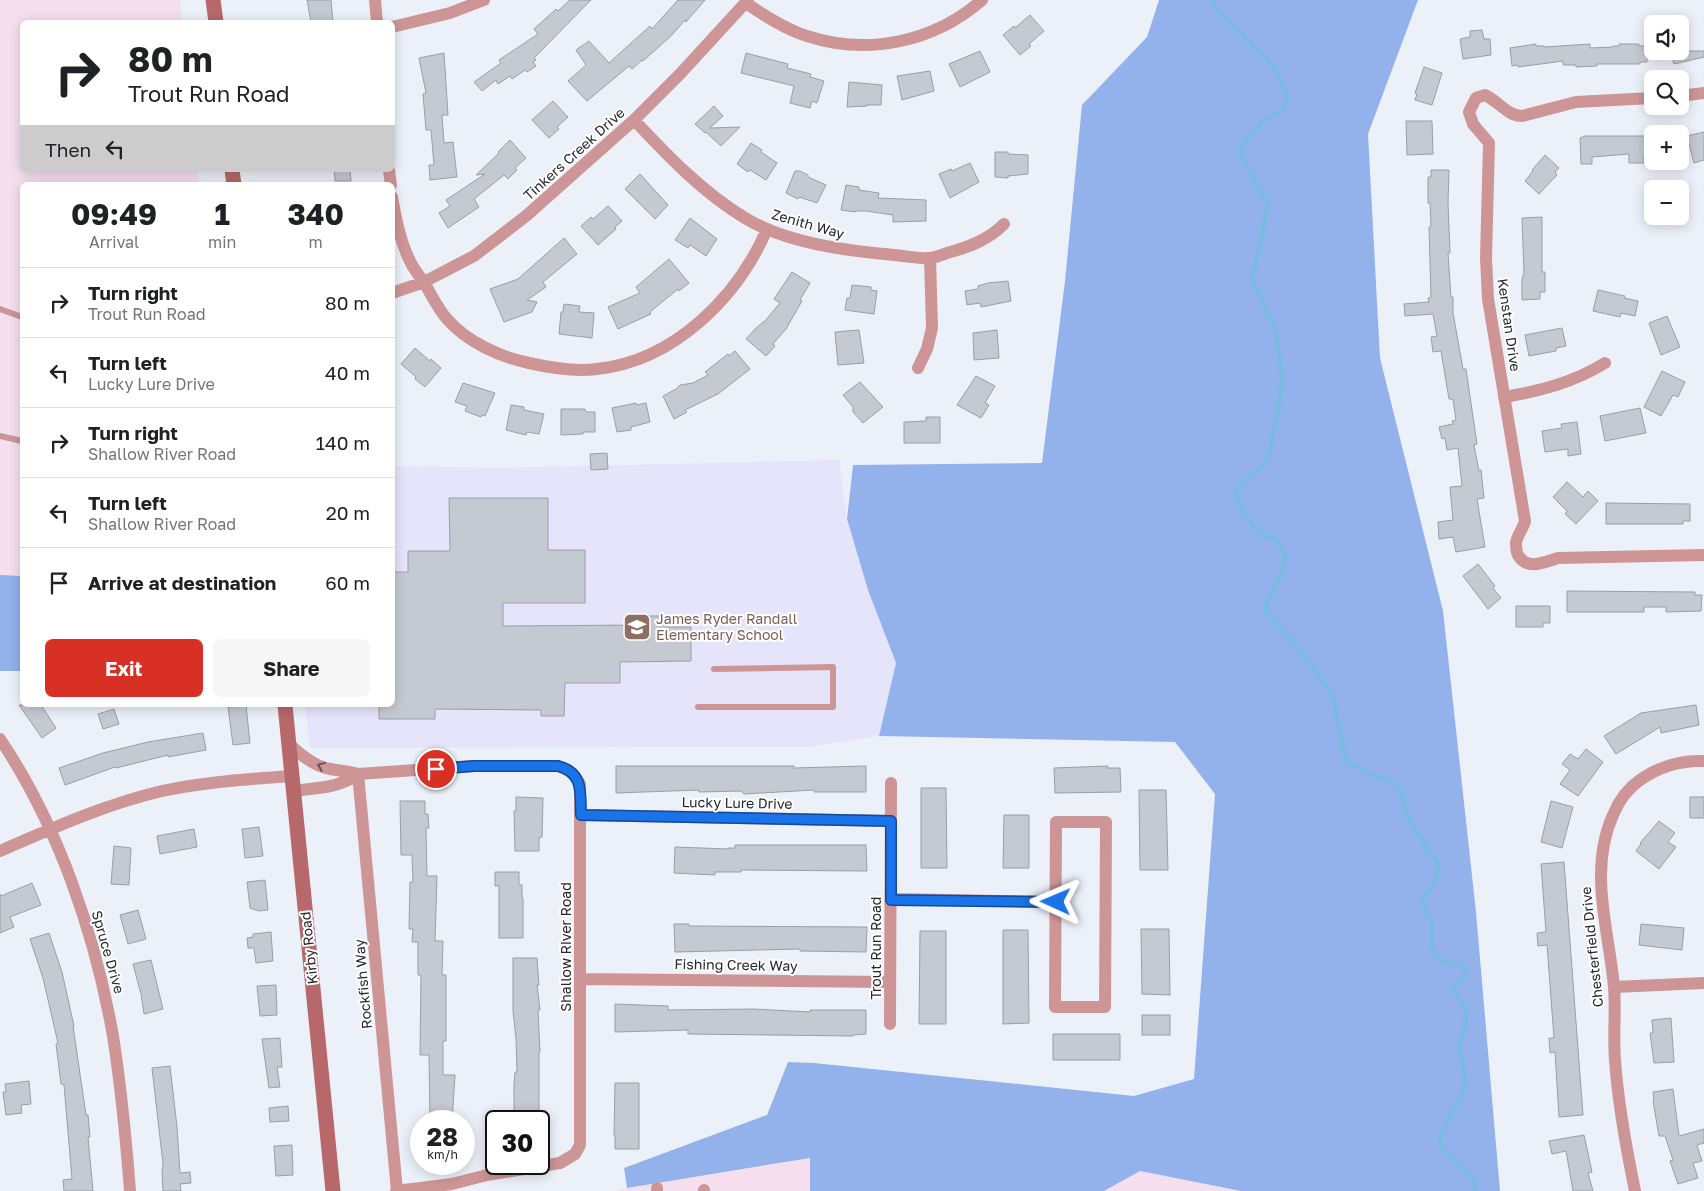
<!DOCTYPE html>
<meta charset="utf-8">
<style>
:root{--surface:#fff;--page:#f6f6f6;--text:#202124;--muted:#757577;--line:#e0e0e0;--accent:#d93025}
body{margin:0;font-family:"Golos Text",sans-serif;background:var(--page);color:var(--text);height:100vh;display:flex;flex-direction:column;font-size:19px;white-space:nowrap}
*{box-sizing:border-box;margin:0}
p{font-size:16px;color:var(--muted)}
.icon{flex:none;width:28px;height:28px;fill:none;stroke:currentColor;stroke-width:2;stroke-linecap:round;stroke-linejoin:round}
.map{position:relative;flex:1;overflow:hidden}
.drawer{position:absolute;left:20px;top:182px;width:375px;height:525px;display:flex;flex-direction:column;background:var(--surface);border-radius:8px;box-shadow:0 2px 12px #0003}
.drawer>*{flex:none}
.banner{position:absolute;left:20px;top:20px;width:375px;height:152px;border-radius:8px;box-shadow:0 2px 12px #0003;background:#fff;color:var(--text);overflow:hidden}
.controls{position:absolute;left:1644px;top:15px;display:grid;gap:10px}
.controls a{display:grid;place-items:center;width:45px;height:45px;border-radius:8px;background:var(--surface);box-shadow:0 2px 12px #0003;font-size:25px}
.speed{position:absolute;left:410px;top:1110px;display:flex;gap:10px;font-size:25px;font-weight:700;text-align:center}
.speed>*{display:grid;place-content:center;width:65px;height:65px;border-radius:50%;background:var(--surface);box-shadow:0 2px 12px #0003;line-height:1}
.speed small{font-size:12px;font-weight:400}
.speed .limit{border:2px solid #111;border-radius:8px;background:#fff;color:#111}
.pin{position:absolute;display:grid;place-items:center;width:42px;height:42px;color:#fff;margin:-21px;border:2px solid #fff;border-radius:50%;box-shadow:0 1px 5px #0007}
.me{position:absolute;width:55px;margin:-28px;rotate:271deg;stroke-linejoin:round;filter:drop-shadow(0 0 4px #0008)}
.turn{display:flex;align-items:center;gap:18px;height:105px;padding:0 25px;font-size:22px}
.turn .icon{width:65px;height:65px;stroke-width:2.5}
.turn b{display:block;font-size:35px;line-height:42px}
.then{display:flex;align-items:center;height:48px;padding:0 25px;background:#0003;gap:10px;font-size:19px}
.eta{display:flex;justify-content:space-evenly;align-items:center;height:85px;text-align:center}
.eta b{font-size:30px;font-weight:700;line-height:35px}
.button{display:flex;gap:10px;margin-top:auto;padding:10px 25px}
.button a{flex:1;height:58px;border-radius:8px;background:var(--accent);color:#fff;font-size:20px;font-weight:700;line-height:58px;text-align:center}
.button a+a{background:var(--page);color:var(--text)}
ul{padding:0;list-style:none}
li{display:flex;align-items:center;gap:15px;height:70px;padding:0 25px;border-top:1px solid var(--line)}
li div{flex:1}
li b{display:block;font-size:19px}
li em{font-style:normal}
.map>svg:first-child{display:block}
.industrial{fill:#f5dfee}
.education{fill:#e6e4fa}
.forest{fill:#93b2ec}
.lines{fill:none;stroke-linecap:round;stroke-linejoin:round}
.stream{stroke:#79bbe5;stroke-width:4.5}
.building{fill:#c5c9d1;stroke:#9a9ea6}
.lane{stroke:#cd9596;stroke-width:6}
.street{stroke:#cd9596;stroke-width:12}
.secondary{stroke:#b7686a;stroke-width:15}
.oneway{stroke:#685355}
.route-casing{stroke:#114b97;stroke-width:12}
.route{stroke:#1a73e8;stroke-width:9}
.labels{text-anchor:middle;stroke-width:4;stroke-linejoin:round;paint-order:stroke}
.street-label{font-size:14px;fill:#25272a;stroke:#fff}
.education-label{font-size:14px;fill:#785e54;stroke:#fff;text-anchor:start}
</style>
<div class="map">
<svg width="1704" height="1191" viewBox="0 0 1704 1191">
<rect width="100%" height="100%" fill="#ecf1f9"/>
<!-- industrial -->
<path class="industrial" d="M0 0H180L182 22H22V170H198L199 185H22V579L0 578Z
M811 1158 810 1191H612L627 1188Z
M1140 1171 1241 1191H1104Z"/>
<!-- education -->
<path class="education" d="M839 460 847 519 868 590 896 663 879 736 810 747 310 748 305 705H392L393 466 496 468Z"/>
<!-- forest -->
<path class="forest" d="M1159 0H1418L1368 134 1380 358 1443 611 1476 912 1500 1191H1241L1140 1171 1104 1191H810V1158L627 1188 624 1168 767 1115 788 1062 814 1063 1134 1096 1194 1079 1215 794 1175 742 879 736 896 663 868 590 847 519 853 465 1042 463 1065 281 1082 105 1147 37Z
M0 575 22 576V671H0Z"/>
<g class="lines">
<!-- stream -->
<path class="stream" d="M1213 0 1215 8 1273 66 1288 96 1282 112 1263 120 1239 151 1268 205 1252 280 1275 327 1283 381 1270 451 1265 465 1242 482 1235 494 1242 510 1258 532 1276 540 1285 553 1283 569 1267 602 1266 612 1295 644 1333 695 1343 750 1347 762 1366 772 1395 784 1402 790 1404 807 1410 821 1426 847 1439 864 1434 884 1421 900 1432 922V948L1442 962 1459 964 1466 968 1465 978 1452 990 1465 1006 1466 1026 1459 1048 1466 1082 1460 1099 1450 1114 1439 1141 1446 1153 1474 1179 1476 1191"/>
</g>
<!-- building -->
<path class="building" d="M307 0H331L333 22H311Z
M570 0H591L534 58 536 60 533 62 536 66 527 72 525 70 512 79 510 76 498 84 496 80 482 91 474 82 501 63 499 60 538 34 534 29 556 9 558 11Z
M678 0H705L686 22 685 20 671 36 643 61 642 60 632 69 629 66 587 101 568 81 586 65 576 50 589 41 609 63 650 26 652 29Z
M1030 15 1044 31 1029 44 1031 46 1020 55 1003 35 1014 26 1015 28Z
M1482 30 1484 39H1490L1491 55 1463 59 1460 39 1470 37V31Z
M1536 44V46H1544V47L1590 44V48L1613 47V46H1619V44H1639V46H1647V62H1640V64H1597V66L1576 67V65H1563V61L1518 67V65L1512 66 1510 48Z
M980 51 990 72 960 87 949 64Z
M1670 51H1704V57L1674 64Z
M444 53 448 115H442L444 143 453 142 457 177 430 180 429 165H434L431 130H426L423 94 426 93 419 58Z
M746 53 788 64 787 68 811 74 810 77 824 81 817 103 812 101 810 108 790 103 794 86 741 73Z
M1424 67 1442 73 1432 105 1415 100 1417 94 1415 93Z
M930 71 934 91 902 100 897 76Z
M849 82 882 85 881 105H866L867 106 847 107Z
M553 101 568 117 557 127 559 129 549 138 532 120Z
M714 106 723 116 710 128 740 127 721 146 706 132 705 133 695 124Z
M1406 121H1432L1433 154 1407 155Z
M1704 132V160L1694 163 1687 136Z
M1585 136H1652V156H1644V163H1629V154L1592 157V164H1581L1580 138Z
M510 140 526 158 515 168 517 170 508 179 504 175 474 199 479 207 448 228 439 213 450 206 446 200 485 174 476 175 499 153 498 152Z
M751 143 762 150 761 152 777 163 766 180 750 170 748 172 737 164Z
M995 152H1008V154L1028 155V174L1008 176V178L995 177Z
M1545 155 1559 168 1555 172 1557 175 1539 194 1525 181 1533 171 1532 170Z
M970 163 979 182 950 198 939 174 951 169 952 171Z
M334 170H350L351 181H335Z
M1431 170H1449L1448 203 1450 253H1448L1451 297H1453V313L1463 369H1466L1477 444 1474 445 1479 471 1481 470 1484 498 1477 499 1485 547 1456 552 1453 537 1439 539 1438 522 1453 520 1450 487 1462 486 1458 448 1447 450 1445 438 1442 439 1439 427 1453 424 1452 421 1456 420 1453 399H1449L1441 351 1433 352 1431 337 1437 336 1433 314 1405 316 1404 304 1429 302 1428 298 1431 297 1429 227 1431 226 1430 203H1428V177H1431Z
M795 171H800L808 175V177L826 185 817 203 799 197 798 199 786 193Z
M640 174 668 205 655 219 625 189Z
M846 185 859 187V190L879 193 878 198 926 200V221L893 222V215L866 211H855V212L841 210Z
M608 206 622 221 615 227 616 229 598 245 581 226 591 217 593 219Z
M1542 217V272H1545V292H1540V299L1522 300V279L1524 273 1522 218Z
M690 218 717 239 706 256 690 245 688 248 675 240Z
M564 238 577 254 543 282 546 287 527 300 537 302 532 312 504 322 490 289 518 279Z
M669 259 689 283 679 291 678 289 650 312 651 314 618 329 608 307 640 293 636 287Z
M792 272 810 283 800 300 802 301 786 329 773 344 775 346 766 356 746 339 755 329 763 322H764L780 303 774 299Z
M1008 281 1011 301 981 307 980 303 967 305 965 291 978 289V286L988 283Z
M852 285 871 287V290L877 291 874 314 845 310 847 298H850Z
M1598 290 1625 296 1624 298 1638 301 1635 316 1621 313 1620 317 1593 311Z
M564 304 580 306 579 312 594 313 592 338 559 334 561 312H563Z
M1667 316 1680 347 1661 355 1649 323Z
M1562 328 1566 346 1556 348V351L1529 356 1525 335Z
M859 330 864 363 838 365 835 332Z
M997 330 999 358 974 360 973 333Z
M415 348 430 361 431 359 441 368 425 387 415 379 416 377 401 364Z
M735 351 750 369 718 394 685 410 687 412 674 419 663 396 676 389 680 385 693 383 708 375 705 372 728 354 729 356Z
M1662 371 1685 382 1678 397 1673 395 1661 416 1644 407Z
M976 376 995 386 985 403 989 405 981 418 957 405Z
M860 382 883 407 863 423 853 412V407L843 395Z
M463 383 495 393 485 416 482 415 481 417 465 411 467 406 455 402Z
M636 403 637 405 646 403 650 422 631 427V430L617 432 612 408Z
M511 405 524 407V410L544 414 539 434 527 432 526 435 506 430Z
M1640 408 1646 433 1605 441 1600 416Z
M561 409H585L586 412H595V432H583V434L561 435Z
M926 417H940V443H904V422L926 421Z
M1577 422 1581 454 1568 456V449L1545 452 1542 431 1562 428 1561 424Z
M607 453 608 469 591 470 590 454Z
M1567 482 1583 497 1588 491 1598 501 1576 524 1565 514 1567 511 1553 497Z
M449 498H548V550H585V603H503V626L641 625V616H666V627H691V661L620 662V683H565L564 716H541V710L435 709V719H379V705H392V572H408V551H450Z
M1606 503 1690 504V521H1683V524H1606Z
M1478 564 1495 586 1493 588 1501 598 1488 609 1463 576Z
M1567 591 1695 592V595H1702L1701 611 1666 612V607H1644V612H1567Z
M1516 606H1550V623H1543V627H1516Z
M19 705H41L56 728 42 738Z
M246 705 250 743 233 745 228 707Z
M1696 705 1699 725 1661 733 1660 727 1616 754 1604 736 1641 713Z
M114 709 119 724 103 729 98 714Z
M203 733 206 750 168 757V755L116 768 115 767 65 785 59 768 103 753 148 742Z
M1586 749 1603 762 1578 796 1560 784 1570 770 1562 764 1570 754 1578 759Z
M616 766H794V768L866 766V792H814V790L744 794 741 791 699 792 698 790 616 793Z
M1108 766 1107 768H1120L1121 792 1055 793 1054 768Z
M921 788H946L947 868H921Z
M1139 790H1166L1168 870H1140Z
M516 797 543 798 542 837 539 838V851H515L514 811H516Z
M1690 797H1704V818H1690Z
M400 801H425V814H428L429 828H426L427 876H437L435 941H443L442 975H446V1041H443V1075H455L452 1121H430L429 1055H420L421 975H418V942H412L413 929H409L410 882H413L412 855H401Z
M1551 801 1573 807 1562 848 1541 842Z
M1004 815H1029V868H1003Z
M1659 821 1675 833 1668 842 1676 847 1659 869 1636 851 1641 844 1640 843Z
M259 827 263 856 245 858 242 829Z
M194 829 197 847 160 854 157 836Z
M735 845H866L867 871 741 870V872H715V875L674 873 675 847 728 849V848H735Z
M114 846 131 848 129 885 111 884Z
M1564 862 1583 1115 1559 1117 1555 1052 1550 1053 1549 1038H1554L1547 945 1538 946 1537 933 1546 932 1541 864Z
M495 872H519V885H522V898H523V938H499V886H495Z
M265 880 268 910 259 911 250 908 247 882Z
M32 883 41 905 10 917 14 927 0 933V894L1 896Z
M138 910 146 939 128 944 120 915Z
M674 924H689V926L867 927 866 952 800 951V949L675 952Z
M1641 924 1684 928 1682 950 1639 945Z
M1141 929H1169L1170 995 1142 994Z
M1003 930H1028L1029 1023 1003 1024Z
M920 931H946V1024H919Z
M271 932 273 961 256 963 254 948H248L247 938 253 937V934Z
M49 933 62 972 74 1026H73L86 1115H88L90 1137H88L93 1191H64L63 1180 72 1179 64 1085 61 1084 56 1044 58 1043 43 978 30 939Z
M513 958H537L539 985H537L540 1010H538L540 1052H539V1121H514V1085L515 1072H517L516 1038 513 1011Z
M151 960 163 1009 144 1014 141 994 133 964Z
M276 985 277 1015 260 1016 257 986Z
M615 1004 668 1006V1010L754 1009 810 1012V1010H866V1034L853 1035V1036L688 1034V1030L615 1032Z
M1142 1015H1170V1035H1142Z
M1671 1018 1674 1062 1654 1063 1650 1033H1653L1652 1020Z
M1053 1034H1120V1060H1053Z
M280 1038 282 1067H277L280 1087 269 1088 262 1039Z
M170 1066 177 1127 180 1173 190 1172 191 1183 180 1184 181 1191H163L162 1172 163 1164 152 1068Z
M29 1081 31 1104 21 1105 22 1113 6 1115 3 1092H6L5 1084Z
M615 1083H639V1149H615V1136H614Z
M1673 1089 1679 1136 1704 1129V1143L1697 1145 1702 1161 1693 1163 1698 1178 1678 1184 1670 1161 1673 1160 1665 1136H1659L1653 1101H1654L1653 1092Z
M288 1106 289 1121 270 1122 269 1108Z
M1584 1135 1592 1172 1588 1173 1593 1191H1573L1566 1151 1552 1154 1549 1141Z
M292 1145 293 1175 276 1176 274 1146Z"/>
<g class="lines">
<!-- lane -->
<path class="lane" d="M0 309 22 317
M0 436 22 441
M698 707H833V667L714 669"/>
<!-- street -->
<path class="street" d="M375 0 377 22
M746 3C765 16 785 29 807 36 868 56 934 42 982 0
M392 27 450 13 484 0
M1680 96 1704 93
M1652 98 1576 102 1522 116C1508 116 1498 101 1485 95L1476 98 1469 112 1473 124 1489 143 1486 258 1488 299 1525 521C1523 529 1517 535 1516 543 1516 547 1516 551 1518 555 1527 571 1545 562 1558 558L1704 555
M634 120C668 156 702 192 745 218 786 243 847 251 895 255 906 256 918 259 929 258 935 258 942 255 947 253 969 247 988 240 1004 224
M389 170 391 185
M392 197C396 220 401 245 412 265 416 272 421 278 425 284 432 296 438 309 447 319 467 342 500 357 529 363 551 368 574 372 597 369 674 361 738 297 767 229
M392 293 424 282 474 256 526 216 634 120 680 74 748 0
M918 368 927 349 932 328 930 258
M1504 397C1541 391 1574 382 1605 363
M0 739C58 825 95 934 113 1036 121 1087 126 1139 130 1191
M289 744C301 755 314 766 330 769 340 771 349 771 358 774L474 766H558C570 769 574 774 580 784V1145L575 1154 560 1163 487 1175 452 1184 396 1191
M358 774 397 1191
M293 791C315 788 340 788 358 774
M581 815 891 821
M1056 822H1106L1105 1007H1055Z
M0 851C53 828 106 804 162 791 205 782 248 779 292 776
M891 899 1056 902
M581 979 890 982
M1614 987 1704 983
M890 1024 891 783
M657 1191V1188
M704 1191V1190
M1635 1191C1626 1147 1618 1104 1615 1060 1613 1036 1616 1011 1614 987 1609 930 1588 871 1613 815 1619 800 1627 789 1640 780 1660 766 1680 760 1704 761"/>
<!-- secondary -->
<path class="secondary" d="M213 0 216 22
M232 170 234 185
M285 705 333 1191"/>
</g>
<!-- one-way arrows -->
<defs><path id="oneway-chevron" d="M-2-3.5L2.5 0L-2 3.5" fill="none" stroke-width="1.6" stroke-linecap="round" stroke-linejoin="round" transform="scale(1.25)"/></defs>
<use class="oneway" href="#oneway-chevron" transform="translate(321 766) rotate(-158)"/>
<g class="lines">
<!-- route casing -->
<g class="route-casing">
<path id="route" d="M436 769 474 766H558C584 773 580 792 581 815L891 821V900L1056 902"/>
</g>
<!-- route -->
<use href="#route" class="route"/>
</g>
<!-- icons -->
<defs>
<g id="school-square" transform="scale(1.4375)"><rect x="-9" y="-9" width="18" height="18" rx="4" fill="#8d6e63" stroke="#fff"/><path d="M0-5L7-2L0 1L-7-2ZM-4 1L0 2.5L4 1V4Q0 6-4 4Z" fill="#fff"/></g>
</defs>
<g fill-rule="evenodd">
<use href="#school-square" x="637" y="627"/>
</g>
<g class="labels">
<!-- street labels -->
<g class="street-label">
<text transform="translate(574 154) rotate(-42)" y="5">Tinkers Creek Drive</text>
<text transform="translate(808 224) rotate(16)" y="5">Zenith Way</text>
<text transform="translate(1509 325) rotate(82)" y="5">Kenstan Drive</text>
<text transform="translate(737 803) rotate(1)" y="5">Lucky Lure Drive</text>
<text transform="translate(566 947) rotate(-90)" y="5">Shallow River Road</text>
<text transform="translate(1592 947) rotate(-96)" y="5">Chesterfield Drive</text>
<text transform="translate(309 948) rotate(-96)" y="5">Kirby Road</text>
<text transform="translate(876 948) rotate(-90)" y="5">Trout Run Road</text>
<text transform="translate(108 952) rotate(74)" y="5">Spruce Drive</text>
<text transform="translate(736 965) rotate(1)" y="5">Fishing Creek Way</text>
<text transform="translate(363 984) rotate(-95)" y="5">Rockfish Way</text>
</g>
<!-- education labels -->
<g class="education-label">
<text x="656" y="624">James Ryder Randall<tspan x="656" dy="16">Elementary School</tspan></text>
</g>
</g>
</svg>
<div class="controls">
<a><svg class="icon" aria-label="sound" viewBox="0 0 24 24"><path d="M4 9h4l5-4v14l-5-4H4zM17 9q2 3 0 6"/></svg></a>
<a><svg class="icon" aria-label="search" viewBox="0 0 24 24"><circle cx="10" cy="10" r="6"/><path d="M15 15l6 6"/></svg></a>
<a>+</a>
<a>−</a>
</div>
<div class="speed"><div>28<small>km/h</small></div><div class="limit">30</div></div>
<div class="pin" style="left:436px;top:769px;background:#d93025"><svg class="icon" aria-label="arrive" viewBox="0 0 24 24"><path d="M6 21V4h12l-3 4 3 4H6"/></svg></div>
<svg class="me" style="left:1056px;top:902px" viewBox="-20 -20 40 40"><path d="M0-17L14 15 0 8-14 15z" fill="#1a73e8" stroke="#fff" stroke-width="4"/></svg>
<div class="banner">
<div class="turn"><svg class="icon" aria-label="right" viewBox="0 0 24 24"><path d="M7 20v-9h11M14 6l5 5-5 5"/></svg><div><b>80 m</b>Trout Run Road</div></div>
<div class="then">Then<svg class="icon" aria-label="left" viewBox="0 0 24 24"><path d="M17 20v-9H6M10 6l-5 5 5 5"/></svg></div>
</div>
<section class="drawer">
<div class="eta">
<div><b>09:49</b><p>Arrival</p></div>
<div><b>1</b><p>min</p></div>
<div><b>340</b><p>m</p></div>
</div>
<ul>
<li><svg class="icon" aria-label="right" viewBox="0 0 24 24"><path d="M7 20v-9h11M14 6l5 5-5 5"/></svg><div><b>Turn right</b><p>Trout Run Road</p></div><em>80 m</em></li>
<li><svg class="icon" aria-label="left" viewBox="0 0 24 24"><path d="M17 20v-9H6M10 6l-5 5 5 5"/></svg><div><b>Turn left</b><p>Lucky Lure Drive</p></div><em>40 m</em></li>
<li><svg class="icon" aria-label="right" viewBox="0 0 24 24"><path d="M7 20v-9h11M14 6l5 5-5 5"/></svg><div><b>Turn right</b><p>Shallow River Road</p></div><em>140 m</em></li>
<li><svg class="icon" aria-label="left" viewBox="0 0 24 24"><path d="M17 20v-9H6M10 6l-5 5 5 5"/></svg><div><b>Turn left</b><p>Shallow River Road</p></div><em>20 m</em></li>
<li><svg class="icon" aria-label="arrive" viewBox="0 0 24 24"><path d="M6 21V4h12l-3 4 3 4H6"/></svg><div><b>Arrive at destination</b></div><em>60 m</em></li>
</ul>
<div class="button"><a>Exit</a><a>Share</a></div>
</section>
</div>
